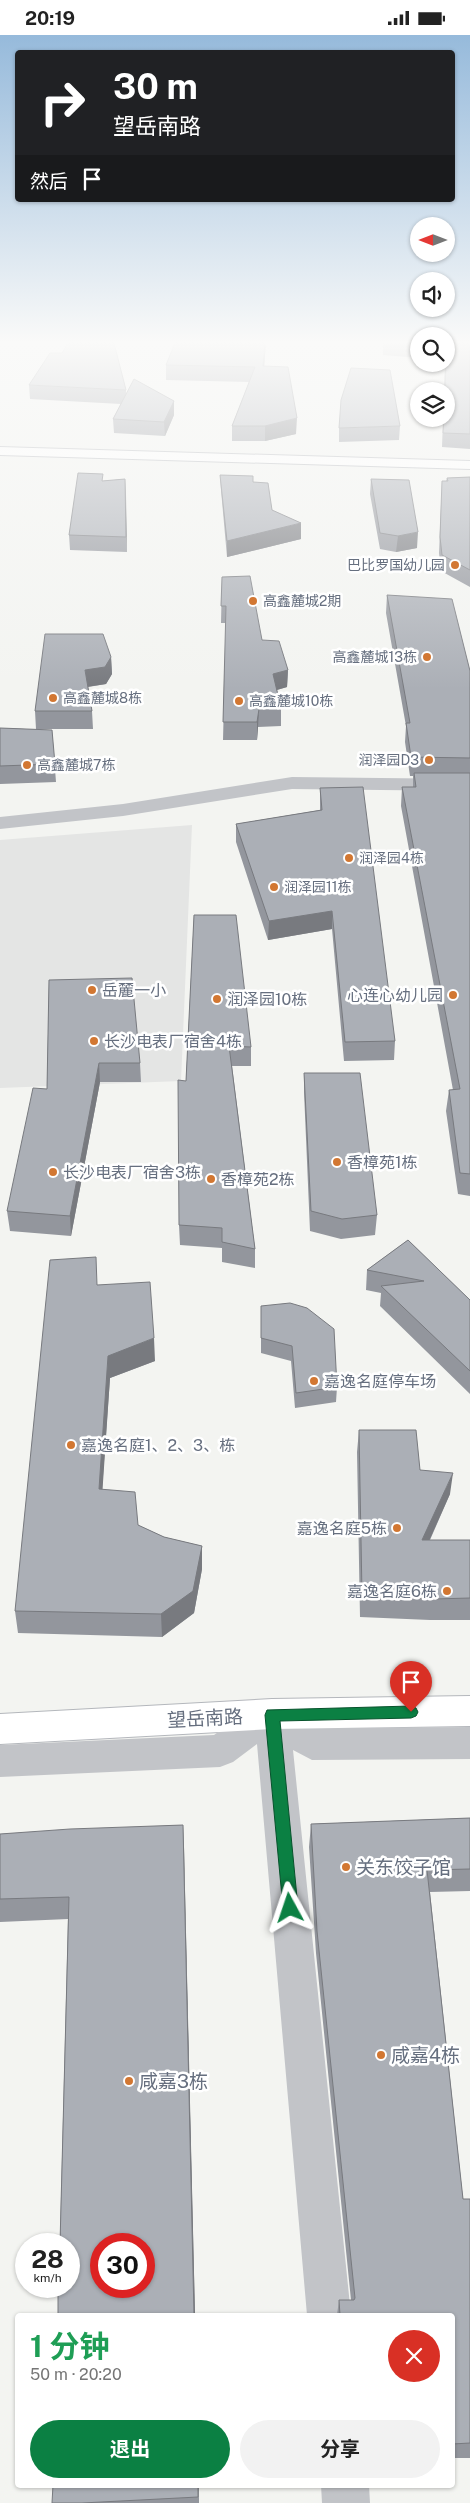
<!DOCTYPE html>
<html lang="zh">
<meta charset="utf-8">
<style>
:root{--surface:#fff;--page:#f2f2f2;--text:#222;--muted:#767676;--accent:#0b8043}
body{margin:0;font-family:"Public Sans","Noto Sans SC",sans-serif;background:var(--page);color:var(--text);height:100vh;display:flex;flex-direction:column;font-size:19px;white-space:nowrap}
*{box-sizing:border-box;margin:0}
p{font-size:16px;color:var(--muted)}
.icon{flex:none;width:28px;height:28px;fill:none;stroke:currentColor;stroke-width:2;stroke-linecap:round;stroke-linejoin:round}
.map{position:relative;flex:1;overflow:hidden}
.drawer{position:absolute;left:15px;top:2278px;width:440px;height:175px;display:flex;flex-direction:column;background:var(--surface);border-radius:5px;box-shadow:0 1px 4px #0004}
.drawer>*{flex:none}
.guide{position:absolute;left:15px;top:15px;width:440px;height:152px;border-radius:5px;box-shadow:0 1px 4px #0004;background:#202124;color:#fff;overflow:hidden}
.needle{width:32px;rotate:270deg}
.buttons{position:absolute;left:410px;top:182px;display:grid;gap:10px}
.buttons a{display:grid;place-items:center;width:45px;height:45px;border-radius:50%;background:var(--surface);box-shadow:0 1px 4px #0004;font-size:25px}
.speed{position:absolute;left:15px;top:2198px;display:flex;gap:10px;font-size:25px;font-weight:700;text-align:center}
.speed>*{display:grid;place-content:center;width:65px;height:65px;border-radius:50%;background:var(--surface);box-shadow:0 1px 4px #0004;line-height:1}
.speed small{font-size:12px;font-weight:400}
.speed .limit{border:8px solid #d22;background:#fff;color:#111}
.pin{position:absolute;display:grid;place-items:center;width:42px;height:42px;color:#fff;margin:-51px -21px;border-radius:50% 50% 50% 0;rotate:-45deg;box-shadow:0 0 5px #0007}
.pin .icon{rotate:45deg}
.me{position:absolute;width:55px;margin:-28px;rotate:355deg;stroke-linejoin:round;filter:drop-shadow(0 0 4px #0008)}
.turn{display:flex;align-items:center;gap:18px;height:105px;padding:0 15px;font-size:22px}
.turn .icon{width:65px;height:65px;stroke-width:2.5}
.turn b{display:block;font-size:35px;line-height:42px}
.then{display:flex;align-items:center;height:48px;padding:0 15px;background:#0003;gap:10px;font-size:19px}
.round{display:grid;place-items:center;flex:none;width:52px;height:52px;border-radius:26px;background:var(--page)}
.head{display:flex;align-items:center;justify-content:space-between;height:85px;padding:0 15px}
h1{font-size:30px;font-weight:700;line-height:38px;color:#1e9e55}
.action{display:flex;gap:10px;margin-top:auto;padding:10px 15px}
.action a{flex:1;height:58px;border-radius:30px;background:var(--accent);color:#fff;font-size:20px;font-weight:700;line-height:58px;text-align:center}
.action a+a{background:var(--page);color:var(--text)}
.status{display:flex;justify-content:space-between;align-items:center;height:35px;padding:0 25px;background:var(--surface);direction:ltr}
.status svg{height:14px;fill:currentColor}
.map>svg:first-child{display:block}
.built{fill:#e4e5e4}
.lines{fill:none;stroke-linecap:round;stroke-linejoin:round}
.secondary-casing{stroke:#b4b7bc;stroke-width:2}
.street{fill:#c2c4c8;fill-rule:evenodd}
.secondary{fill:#fff;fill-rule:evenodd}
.wall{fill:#93969d}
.shaded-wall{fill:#787a7f}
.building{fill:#abafb6;stroke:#787a7f;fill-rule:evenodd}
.route{fill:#0b8043;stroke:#07532c}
.poi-dot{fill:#d27732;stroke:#fff;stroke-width:2}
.labels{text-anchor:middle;stroke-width:5;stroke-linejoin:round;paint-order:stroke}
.far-poi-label{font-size:14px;fill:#666f7f;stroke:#fff;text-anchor:start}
.poi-label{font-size:16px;fill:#666f7f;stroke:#fff;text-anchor:start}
.near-street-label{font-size:19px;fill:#666f7f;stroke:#fff}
.near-poi-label{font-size:19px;fill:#666f7f;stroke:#fff;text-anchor:start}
</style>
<div class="status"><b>20:19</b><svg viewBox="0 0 49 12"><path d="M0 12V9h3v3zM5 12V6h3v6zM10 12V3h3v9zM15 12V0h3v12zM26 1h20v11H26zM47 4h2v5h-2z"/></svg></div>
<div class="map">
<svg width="470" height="2468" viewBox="0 0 470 2468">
<rect width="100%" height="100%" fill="#f3f4f1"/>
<!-- built -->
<path class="built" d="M192 790 181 1046 0 1053V805Z"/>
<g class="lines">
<!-- secondary casing -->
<g class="secondary-casing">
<path id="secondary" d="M0 412 470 426V434L0 420Z
M470 1661V1691L272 1694 0 1709V1679L272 1664Z"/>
</g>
<!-- street -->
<path class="street" d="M292 742 470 744V756L292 754 123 781 0 794V782L123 769Z
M272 1664 284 1668 318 1693 470 1692V1724L312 1725 293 1715 351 2280H307L257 1709 233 1727 220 1732 0 1742V1710L214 1700 260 1668Z
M321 2450H369L370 2468H322Z"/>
<!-- secondary -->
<use href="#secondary" class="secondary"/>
</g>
<!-- wall -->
<path class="wall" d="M175 308H266L264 331 296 399 265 406H232V391L249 347 166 345V330Z
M383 308H419V323L383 320Z
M470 308V414L442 412 443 384H446V356H444L445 329H446Z
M29 350 126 355V359L174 366V380L165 401 114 398 113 384 121 369 30 364Z
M400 391 399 405 339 407V393Z
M220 440 253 447 272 475 301 504 227 522 221 455Z
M470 442V552L441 536 439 518 442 446H446L447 443Z
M125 444 127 517 70 515 69 500 103 446Z
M371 444 417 513 396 517 380 514 370 459Z
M222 542 262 605 288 635 287 652 277 655 281 673V691L258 692 257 705H223L226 588H221Z
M387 560 470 636V1161L458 1159 446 1076 449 1055H453L401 771 402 752H413V741H410L405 707 406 691 386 578Z
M111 622 112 639 106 649 88 652 92 676 93 694H36L35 676Z
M0 693 52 695 56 747 0 749Z
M320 753 395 1006 394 1025 344 1026 332 894 268 905 236 807V789L320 775Z
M194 880 251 1012V1031H232L255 1214V1233L222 1227V1213L180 1210 179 1190Z
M49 945 140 1028 141 1047H100L71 1201 10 1196 7 1176 47 1054Z
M304 1038 377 1180 375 1200 341 1204 310 1196 304 1057Z
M408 1205 470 1265V1359L380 1271 381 1258 366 1255 367 1235Z
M97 1250 155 1326 110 1343 102 1455 138 1490 164 1502 202 1511V1534L194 1578 162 1602 18 1598 15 1576Z
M261 1271 337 1352 336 1367 295 1373 291 1326 261 1318Z
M359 1395 420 1435 450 1459 430 1505H470V1585H430L360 1582 357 1417Z
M470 1783V1856L430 1857 463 2164H470V2423H452V2280H337L339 2265H351L316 1918 309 1812 311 1789Z
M183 1790 195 2280H58L68 1884 0 1887V1799Z
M199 2450V2468H52Z"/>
<!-- shaded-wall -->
<path class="shaded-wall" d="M265 308H266L263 346V331Z
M174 366V380L165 401 164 387Z
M297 383 296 399 265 406V391Z
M125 444 126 459 127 517 126 502Z
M301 488V504L227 522V506Z
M418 497 417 513 396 517 398 501Z
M111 622 112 639 106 649 86 652 85 635Z
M288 635 287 652 273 656V639Z
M259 674 258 692 257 705V687Z
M332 876V894L268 905 269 886Z
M99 1028 100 1047 71 1201 70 1181Z
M154 1303 155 1326 110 1343 101 1477 99 1454 108 1321Z
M453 1438 450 1459 420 1526 422 1505Z
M202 1511V1534L194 1578 162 1602 161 1579Z
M183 1790 184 1812 195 2280H194Z"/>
<!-- building -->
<path class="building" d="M68 308H114L126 355 29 350 50 318H62Z
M175 308H265L263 331 288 332 297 383 265 391H232L255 332 166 330Z
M446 308H470V399L443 398 444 384H446V356H445Z
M351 333 390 335 400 391 339 393 341 365Z
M134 344 174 366 164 387 113 384Z
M78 438 103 439 102 446 125 444 126 502 69 500Z
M220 440 253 441V447L268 448 272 475 301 488 227 506Z
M470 442V535L442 520 440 502 442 446H448L447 443Z
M371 444 409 445 418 497 398 501 380 498Z
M250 541 262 605 279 606 288 635 273 639 281 673 259 674 257 687H223L226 571H221L222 542Z
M387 560 452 564 470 636V723L411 722 406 688H410Z
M45 599H103L111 622 105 632 85 635 92 676H35Z
M0 693 52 695 55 729 0 731Z
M414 738H470V1139L460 1138 449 1055 460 1054 402 752H416Z
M363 752 395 1006 345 1007 332 876 269 886 236 789 322 775 320 753Z
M194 880H236L251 1012 229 1011 255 1214 222 1207V1193L179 1190 178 1045 186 1046Z
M132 943 140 1028H99L70 1181 7 1176 33 1053 47 1054 49 945Z
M304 1038H360L377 1180 342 1184 311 1176Z
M408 1205 470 1265V1336L381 1251 424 1246 367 1235Z
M96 1222 97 1250 150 1247 154 1303 108 1321 99 1454 135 1457 138 1490 164 1502 202 1511 193 1556 161 1579 15 1576 50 1225Z
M290 1268 307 1273 334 1294 337 1352 296 1358 292 1311 261 1303V1271Z
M359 1395H416L420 1435 453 1438 422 1505H470V1563L433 1564 362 1560Z
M470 1783V1834L427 1835 463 2164H470V2408L452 2409V2280H340L339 2265H354L355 2263 317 1896 311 1789Z
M183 1790 194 2280H58V2251H69V2209H60L69 1862 0 1864V1799L70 1794ZM101 2209H144V2251H101Z
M53 2450H198V2462L82 2468H52Z"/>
<!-- sky -->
<linearGradient id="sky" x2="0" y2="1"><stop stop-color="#96badb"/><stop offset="0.47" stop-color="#fafaf9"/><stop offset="1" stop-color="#fafaf9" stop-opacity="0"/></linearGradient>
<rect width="470" height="654" fill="url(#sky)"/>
<!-- route -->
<path class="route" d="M411 1671 416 1673 418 1677 416 1681 411 1683 280 1686 298 1873 296 1879 290 1881 285 1879 283 1873 265 1680 267 1675Z"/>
<!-- markers -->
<g class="poi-dot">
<circle cx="455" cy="530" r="5"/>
<circle cx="253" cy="566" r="5"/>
<circle cx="427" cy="622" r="5"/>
<circle cx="53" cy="663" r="5"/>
<circle cx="239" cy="666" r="5"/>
<circle cx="429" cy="725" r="5"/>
<circle cx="27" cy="730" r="5"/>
<circle cx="349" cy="823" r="5"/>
<circle cx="274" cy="852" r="5"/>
<circle cx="92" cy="955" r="5"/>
<circle cx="453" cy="960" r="5"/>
<circle cx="217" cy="964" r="5"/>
<circle cx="94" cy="1006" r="5"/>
<circle cx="337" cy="1127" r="5"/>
<circle cx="53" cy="1137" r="5"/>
<circle cx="211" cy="1144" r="5"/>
<circle cx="314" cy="1346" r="5"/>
<circle cx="71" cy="1410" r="5"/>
<circle cx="397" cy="1493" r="5"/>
<circle cx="447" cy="1556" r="5"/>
<circle cx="346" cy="1832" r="5"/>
<circle cx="381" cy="2020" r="5"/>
<circle cx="129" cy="2046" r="5"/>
</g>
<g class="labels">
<!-- far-poi labels -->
<g class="far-poi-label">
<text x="445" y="535" text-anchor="end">巴比罗国幼儿园</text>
<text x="263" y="571">高鑫麓城2期</text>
<text x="417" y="627" text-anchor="end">高鑫麓城13栋</text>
<text x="63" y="668">高鑫麓城8栋</text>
<text x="249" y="671">高鑫麓城10栋</text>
<text x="419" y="730" text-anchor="end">润泽园D3</text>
<text x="37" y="735">高鑫麓城7栋</text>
<text x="359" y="828">润泽园4栋</text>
<text x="284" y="857">润泽园11栋</text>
</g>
<!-- poi labels -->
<g class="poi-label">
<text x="102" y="961">岳麓一小</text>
<text x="443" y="966" text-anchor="end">心连心幼儿园</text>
<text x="227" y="970">润泽园10栋</text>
<text x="104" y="1012">长沙电表厂宿舍4栋</text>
<text x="347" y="1133">香樟苑1栋</text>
<text x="63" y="1143">长沙电表厂宿舍3栋</text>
<text x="221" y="1150">香樟苑2栋</text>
<text x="324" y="1352">嘉逸名庭停车场</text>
<text x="81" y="1416">嘉逸名庭1、2、3、栋</text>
<text x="387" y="1499" text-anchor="end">嘉逸名庭5栋</text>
<text x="437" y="1562" text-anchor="end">嘉逸名庭6栋</text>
</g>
<!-- near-street labels -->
<g class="near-street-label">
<text transform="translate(205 1683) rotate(-3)" y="7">望岳南路</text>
</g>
<!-- near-poi labels -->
<g class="near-poi-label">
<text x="356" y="1839">关东饺子馆</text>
<text x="391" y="2027">咸嘉4栋</text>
<text x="139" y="2053">咸嘉3栋</text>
</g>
</g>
</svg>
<div class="buttons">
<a><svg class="needle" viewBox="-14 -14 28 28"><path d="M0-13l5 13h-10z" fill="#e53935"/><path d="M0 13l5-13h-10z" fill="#767676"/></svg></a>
<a><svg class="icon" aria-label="sound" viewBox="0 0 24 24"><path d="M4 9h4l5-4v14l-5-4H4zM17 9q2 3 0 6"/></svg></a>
<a><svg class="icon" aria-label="search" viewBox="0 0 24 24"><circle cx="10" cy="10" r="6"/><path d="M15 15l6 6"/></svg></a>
<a><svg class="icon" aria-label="layers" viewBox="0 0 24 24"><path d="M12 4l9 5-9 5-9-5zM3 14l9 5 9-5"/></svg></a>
</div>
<div class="speed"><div>28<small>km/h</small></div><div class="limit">30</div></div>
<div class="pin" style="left:411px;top:1677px;background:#d93025"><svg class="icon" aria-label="arrive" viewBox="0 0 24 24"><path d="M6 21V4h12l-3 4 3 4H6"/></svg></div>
<svg class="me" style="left:290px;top:1873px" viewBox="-20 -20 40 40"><path d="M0-17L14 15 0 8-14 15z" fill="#0b8043" stroke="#fff" stroke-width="4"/></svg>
<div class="guide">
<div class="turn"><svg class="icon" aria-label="right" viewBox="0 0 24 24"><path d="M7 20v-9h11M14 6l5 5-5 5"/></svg><div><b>30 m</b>望岳南路</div></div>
<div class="then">然后<svg class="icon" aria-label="arrive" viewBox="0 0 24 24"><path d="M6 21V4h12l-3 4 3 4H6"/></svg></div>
</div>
<section class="drawer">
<div class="head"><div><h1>1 分钟</h1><p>50 m · 20:20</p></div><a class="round" style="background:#d93025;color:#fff"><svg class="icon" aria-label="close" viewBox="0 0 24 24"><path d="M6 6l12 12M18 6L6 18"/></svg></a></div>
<div class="action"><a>退出</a><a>分享</a></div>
</section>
</div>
